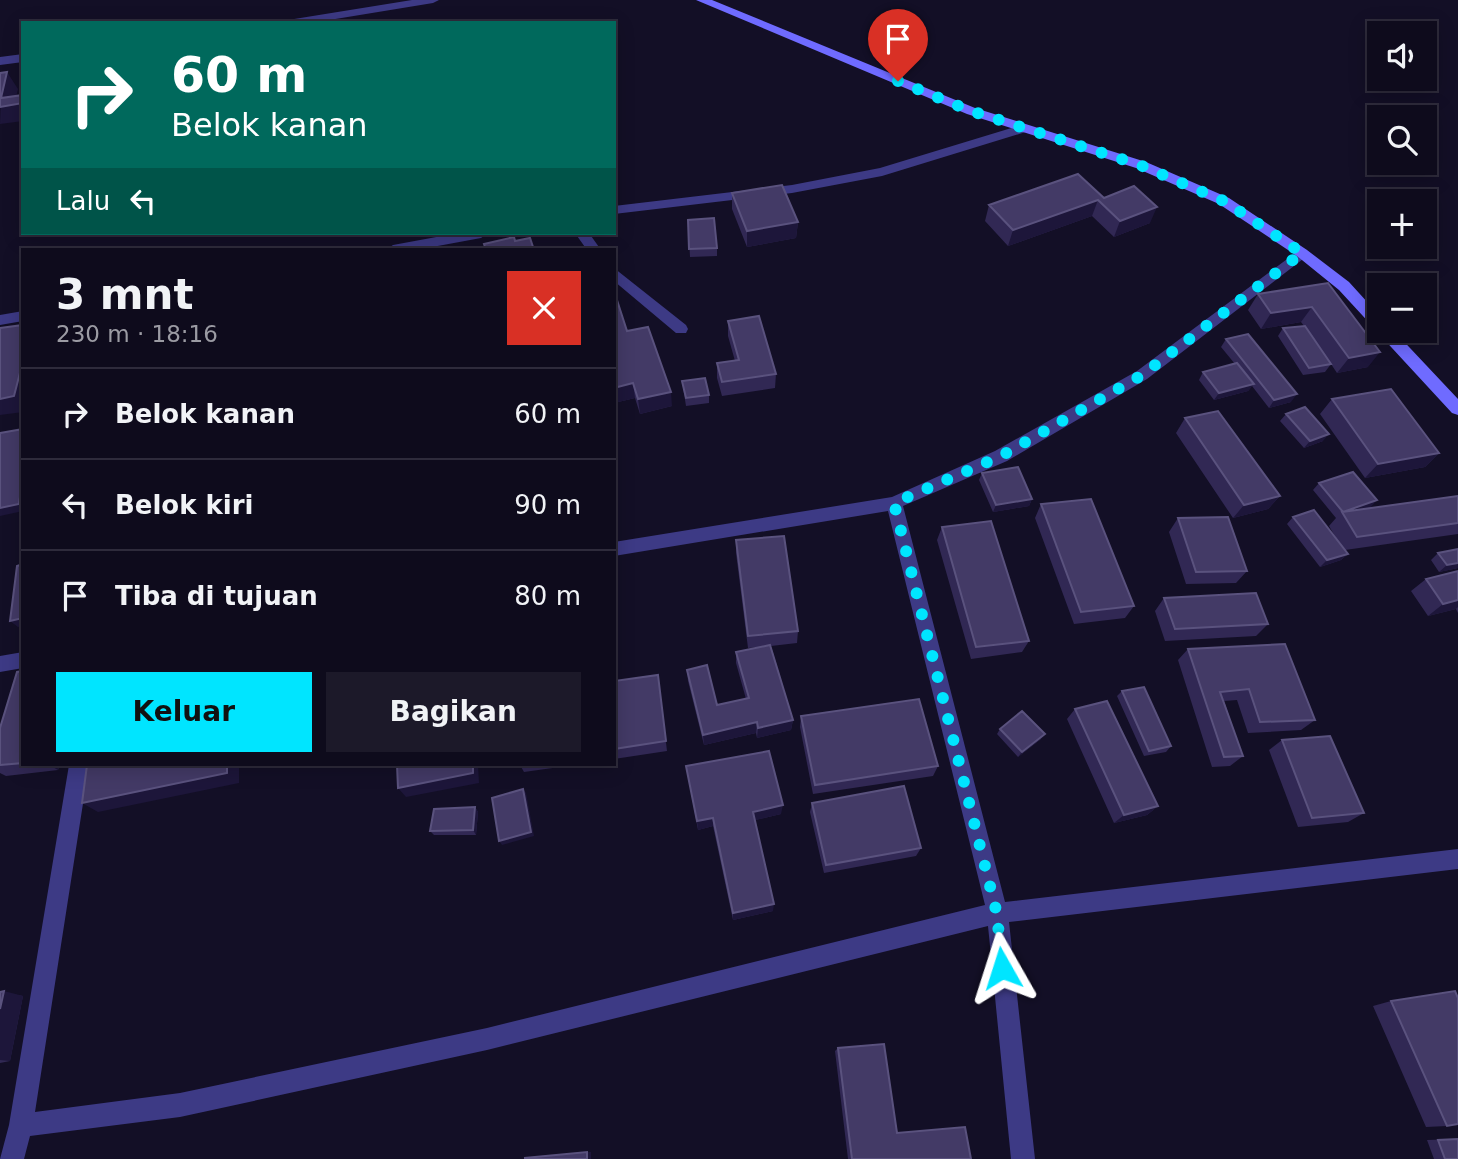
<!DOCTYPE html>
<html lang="id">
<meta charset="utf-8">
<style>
:root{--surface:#0e0b1c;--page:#1c1929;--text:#f1f3f6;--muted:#9b9ba3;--line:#2e2b3b;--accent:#00e5ff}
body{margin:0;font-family:"DejaVu Sans",sans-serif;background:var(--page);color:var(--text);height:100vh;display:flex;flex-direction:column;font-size:26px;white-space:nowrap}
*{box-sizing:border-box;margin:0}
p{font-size:23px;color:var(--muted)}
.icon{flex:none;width:38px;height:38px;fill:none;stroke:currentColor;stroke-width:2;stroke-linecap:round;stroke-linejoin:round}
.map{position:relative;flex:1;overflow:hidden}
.panel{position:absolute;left:21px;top:248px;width:595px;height:518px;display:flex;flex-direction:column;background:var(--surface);border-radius:0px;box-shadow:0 4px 18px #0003,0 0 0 2px var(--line)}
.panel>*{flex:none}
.hud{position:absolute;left:21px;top:21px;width:595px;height:214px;border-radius:0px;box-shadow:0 4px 18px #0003,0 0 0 2px var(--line);background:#00695c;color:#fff;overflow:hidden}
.controls{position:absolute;left:1367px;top:21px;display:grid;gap:14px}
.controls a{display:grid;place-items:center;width:70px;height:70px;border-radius:0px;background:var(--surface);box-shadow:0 4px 18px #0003,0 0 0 2px var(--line);font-size:35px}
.pin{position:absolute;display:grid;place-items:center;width:60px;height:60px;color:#fff;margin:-72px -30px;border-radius:50% 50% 50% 0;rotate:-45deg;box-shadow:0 0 7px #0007}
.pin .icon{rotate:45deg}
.me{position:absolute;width:77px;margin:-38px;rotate:354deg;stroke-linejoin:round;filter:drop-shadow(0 0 5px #0008)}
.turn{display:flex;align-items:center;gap:24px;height:147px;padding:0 35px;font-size:32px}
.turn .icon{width:91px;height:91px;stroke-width:2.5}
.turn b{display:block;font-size:49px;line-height:60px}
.then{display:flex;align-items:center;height:66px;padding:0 35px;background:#0003;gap:14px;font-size:26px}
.round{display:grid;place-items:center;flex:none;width:74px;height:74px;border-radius:0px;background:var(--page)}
.headline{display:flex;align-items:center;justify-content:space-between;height:119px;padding:0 35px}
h1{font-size:42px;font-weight:700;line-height:52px}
.button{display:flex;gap:14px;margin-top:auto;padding:14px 35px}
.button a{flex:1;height:80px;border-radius:0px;background:var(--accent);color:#111;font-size:28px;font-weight:700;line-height:80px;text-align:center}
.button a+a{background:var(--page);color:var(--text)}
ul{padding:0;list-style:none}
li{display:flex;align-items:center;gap:21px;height:91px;padding:0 35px;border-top:2px solid var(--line)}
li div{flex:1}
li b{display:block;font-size:26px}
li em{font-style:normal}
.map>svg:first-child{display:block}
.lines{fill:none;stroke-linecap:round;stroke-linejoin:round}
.street{fill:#3d3a85;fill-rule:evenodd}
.secondary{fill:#6f6bff;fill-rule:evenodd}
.wall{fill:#312854}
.shaded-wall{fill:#1d163a}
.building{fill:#433a66;stroke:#5a527e;stroke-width:2}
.route{stroke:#00e5ff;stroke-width:12;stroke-dasharray:0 21.6}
</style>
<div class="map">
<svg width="1458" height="1159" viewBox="0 0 1458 1159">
<rect width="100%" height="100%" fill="#130f26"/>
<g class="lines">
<!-- street -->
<path class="street" d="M412 0H439L433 3 311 23H282L288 20Z
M23 54V62L0 65V57Z
M1025 124 1031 128 1029 131 882 176 792 193 614 214V206L792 185 880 168Z
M458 233H488L481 238 416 250H386L393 245Z
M575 233H589L601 250H587Z
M1302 248 1307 250V256L1147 379 1007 461 903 506 1005 902 1458 849V869L1009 922 1035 1159H1011L988 926 487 1050 180 1117 30 1136 24 1159H0L9 1125 69 765H89L35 1112 180 1093 487 1028 985 905 888 511 614 556V542L892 497 995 451 1137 371Z
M614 268 686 325 688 329 686 333H676L614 281Z
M23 311V321L0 325V315Z
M23 652V668L0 672V656Z"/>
<!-- secondary -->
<path class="secondary" d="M696 0H712L975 108 1146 162 1229 198 1307 250 1349 282 1379 315V331H1394L1458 399V415L1452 413 1380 335 1379 329 1374 328 1339 290 1297 256 1219 204 1136 168 967 114Z"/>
</g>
<!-- wall -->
<path class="wall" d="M732 193 798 222 796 238 747 247 732 209Z
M1104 198 1150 223 1114 237 1092 216 1008 246 985 221 989 205Z
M688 220 717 248V256L690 257Z
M1328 283 1368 367 1337 373 1325 355 1331 364 1325 372 1303 375 1278 336 1283 328 1304 326 1301 322 1261 329 1248 310 1258 294Z
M614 297 627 331 672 406 640 414 635 398 614 403Z
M728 321 776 374 775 388 722 396 717 378V363L735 361 728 336Z
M1226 339 1291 402 1269 408 1252 386 1248 391 1214 400 1199 380 1203 372 1235 364 1221 347Z
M682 381 709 395V403L686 406Z
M1332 399 1439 453 1425 467 1365 478 1320 414Z
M1286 414 1323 441 1304 448 1280 421Z
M1185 418 1280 496 1268 509 1233 518 1176 433Z
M982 473 1032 499 1029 506 993 512 979 480Z
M1319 483 1371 507 1363 509 1458 496V534L1345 550 1348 554 1341 560 1320 567 1287 524 1293 517 1339 543 1329 526 1336 518 1313 490Z
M1041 504 1134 606 1125 618 1074 624 1035 518Z
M1178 518 1247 571 1236 583 1186 584 1169 532Z
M942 527 1029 641 1022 652 971 659 937 540Z
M736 540 798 631 797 643 771 646 793 720 791 730 757 738 756 733 704 745 688 681 687 670 717 705 746 699 736 663V652L760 647 748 648 736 553Z
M1438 553 1458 568 1439 572 1431 560Z
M1458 571V613L1456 609 1428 616 1411 591 1426 579Z
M1164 598 1268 624 1256 636 1165 641 1155 611Z
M1188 649 1315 720 1301 730 1248 733 1237 700 1224 701 1243 756 1230 766 1212 767 1178 660Z
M23 671V765H60L58 770 6 776 0 773V728Z
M658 675 667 751 614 759V681Z
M1122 691 1171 746 1166 752 1144 756 1117 696Z
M1075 709 1158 806 1147 815 1114 823 1067 719Z
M801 716 938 766 933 776 813 794 800 727Z
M1000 729 1041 739 1018 757 997 734Z
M1282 740 1364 813 1348 822 1298 827 1269 750Z
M520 765H574L524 772Z
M686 766 781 814 755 820 773 911 733 920 713 826 698 830Z
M812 803 921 848 916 856 824 873 810 812Z
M475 807 478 812 476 835H434L430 831Z
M0 992 23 996 10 1061 0 1063Z
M1391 1001 1447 1126 1426 1127 1373 1006Z
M838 1048 897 1133 971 1159H848L835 1051Z
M1458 1139V1159H1434L1427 1140Z"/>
<!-- shaded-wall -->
<path class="shaded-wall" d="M7 72 18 89 14 105 23 103V121L0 124 1 98Z
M1098 200 1092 216 1008 246 1013 230Z
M1157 207 1150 223 1114 237 1120 221Z
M798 222 796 238 747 247V231Z
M1312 307 1301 322 1261 329 1271 313Z
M1380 352 1368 367 1337 373 1349 358Z
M23 361V412L0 415V399Z
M633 383 635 398 614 403V388Z
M1254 384 1248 391 1214 400 1219 393Z
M671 392 672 406 640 414 638 399Z
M1297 394 1291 402 1269 408 1274 400Z
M1329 434 1323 441 1304 448 1310 441Z
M1439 453 1425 467 1365 478 1378 464Z
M23 475V511L0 516V508Z
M1280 496 1268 509 1233 518 1244 505Z
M1032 499 1029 506 993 512 996 505Z
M1377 500 1371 507 1344 516 1343 512Z
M1348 554 1341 560 1320 567 1327 560Z
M1458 563V568L1439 572 1447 565Z
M1458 600V607L1456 609 1428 616 1443 604Z
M23 618V626L18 627 10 621Z
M793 720 791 730 757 738 758 728Z
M757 722 756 733 704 745 703 735Z
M1045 734 1041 739 1018 757 1022 752Z
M49 765H60L58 770Z
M227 765H239V783L98 812 82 803Z
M473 765H478L479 783 406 797 398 788Z
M523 789 526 793 534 836 502 845 499 841Z
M783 805 781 814 752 821 753 812Z
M1158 806 1147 815 1114 823 1124 815Z
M475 807 478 812 476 835 473 830Z
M713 818V826L698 830 697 821Z
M774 904 773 911 733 920V913Z
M4 991 23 996 10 1061 0 1060V1009Z
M587 1152H591V1159H587Z"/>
<!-- building -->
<path class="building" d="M7 72 1 98 23 95V103L0 107V73Z
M1078 174 1104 198 1134 186 1157 207 1120 221 1098 200 1013 230 989 205Z
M782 185 798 222 747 231 732 193Z
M714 218 717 248 689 249 688 220Z
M514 237 515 241 530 238 534 250H486L484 244Z
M1328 283 1380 352 1349 358 1312 307 1271 313 1258 294Z
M614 297H616L627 331 648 327 671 392 638 399 633 383 614 388Z
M759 316 776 374 722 382 717 363 739 360 728 321Z
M23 325V361L14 396 0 399V328Z
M1305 326 1331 364 1309 368 1283 328Z
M1248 334 1297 394 1274 400 1226 339Z
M1237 363 1254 384 1219 393 1203 372Z
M705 378 709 395 686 398 682 381Z
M1391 389 1439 453 1378 464 1332 399Z
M1305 407 1329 434 1310 441 1286 414Z
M1218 411 1280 496 1244 505 1185 418Z
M23 429V475L19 504 0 508V433Z
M1018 467 1032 499 996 505 982 473Z
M1353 472 1377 500 1343 512 1319 483Z
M1458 496V523L1357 537 1342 512Z
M1091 499 1134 606 1081 612 1041 504Z
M1314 510 1348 554 1327 560 1293 517Z
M1228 517 1247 571 1196 572 1178 518Z
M991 521 1029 641 976 647 942 527Z
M784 536 798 631 748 636 736 540Z
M1458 549V563L1447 565 1438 553Z
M23 564V618L10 621 17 566Z
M1458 571V600L1443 604 1426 579Z
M1256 593 1268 624 1175 629 1164 598Z
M1285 644 1315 720 1260 722 1249 689 1220 692 1243 756 1224 757 1188 649Z
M770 645 793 720 758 728 757 722 703 735 687 670 707 665 717 705 749 698 736 652Z
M23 671V763L0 765V728L17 672Z
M658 675 666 741 614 749V681Z
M1144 687 1171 746 1149 751 1122 691Z
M919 699 938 766 815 785 801 716Z
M1107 701 1158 806 1124 815 1075 709Z
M1022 711 1045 734 1022 752 1000 729Z
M1330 736 1364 813 1312 818 1282 740Z
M769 751 783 805 753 812 774 904 733 913 713 818 697 821 686 766Z
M87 765H227V773L82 803Z
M397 765H473V773L398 788Z
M904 786 921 848 826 865 812 803Z
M523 789 531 832 499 841 492 798Z
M475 807 473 830 430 831 434 809Z
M4 991 0 1009V992Z
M1455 991 1458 998V1124L1447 1126 1391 1001Z
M884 1044 897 1133 965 1127 971 1159H852L838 1048Z
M1458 1139V1159H1445L1438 1140Z
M587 1152V1159H525V1158Z"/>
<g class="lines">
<!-- route -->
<path class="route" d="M898 81 971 111 1140 165 1224 201 1302 253 1142 375 1001 456 894 503 997 914 1002 968"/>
</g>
</svg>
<div class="controls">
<a><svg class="icon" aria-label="sound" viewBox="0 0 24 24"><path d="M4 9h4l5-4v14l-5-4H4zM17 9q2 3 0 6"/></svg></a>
<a><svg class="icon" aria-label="search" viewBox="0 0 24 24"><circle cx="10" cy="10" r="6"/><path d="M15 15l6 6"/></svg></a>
<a>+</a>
<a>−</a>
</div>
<div class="pin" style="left:898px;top:81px;background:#d93025"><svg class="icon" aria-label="arrive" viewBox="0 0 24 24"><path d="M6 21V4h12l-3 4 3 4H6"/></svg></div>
<svg class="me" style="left:1002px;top:968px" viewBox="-20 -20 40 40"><path d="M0-17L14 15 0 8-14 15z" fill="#00e5ff" stroke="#fff" stroke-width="4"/></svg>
<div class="hud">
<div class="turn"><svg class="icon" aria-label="right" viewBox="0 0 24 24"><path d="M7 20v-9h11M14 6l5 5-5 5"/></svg><div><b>60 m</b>Belok kanan</div></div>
<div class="then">Lalu<svg class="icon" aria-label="left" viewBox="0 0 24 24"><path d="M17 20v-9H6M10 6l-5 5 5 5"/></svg></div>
</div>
<section class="panel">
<div class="headline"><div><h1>3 mnt</h1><p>230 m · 18:16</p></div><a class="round" style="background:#d93025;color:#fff"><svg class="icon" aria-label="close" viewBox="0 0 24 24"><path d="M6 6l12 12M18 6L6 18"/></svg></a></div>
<ul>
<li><svg class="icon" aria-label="right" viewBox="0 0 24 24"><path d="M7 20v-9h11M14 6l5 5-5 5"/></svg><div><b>Belok kanan</b></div><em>60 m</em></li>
<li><svg class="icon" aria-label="left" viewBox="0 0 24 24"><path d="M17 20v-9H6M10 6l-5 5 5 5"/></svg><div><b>Belok kiri</b></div><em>90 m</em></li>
<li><svg class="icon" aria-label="arrive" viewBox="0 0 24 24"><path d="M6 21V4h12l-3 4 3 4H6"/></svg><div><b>Tiba di tujuan</b></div><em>80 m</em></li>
</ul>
<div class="button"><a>Keluar</a><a>Bagikan</a></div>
</section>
</div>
